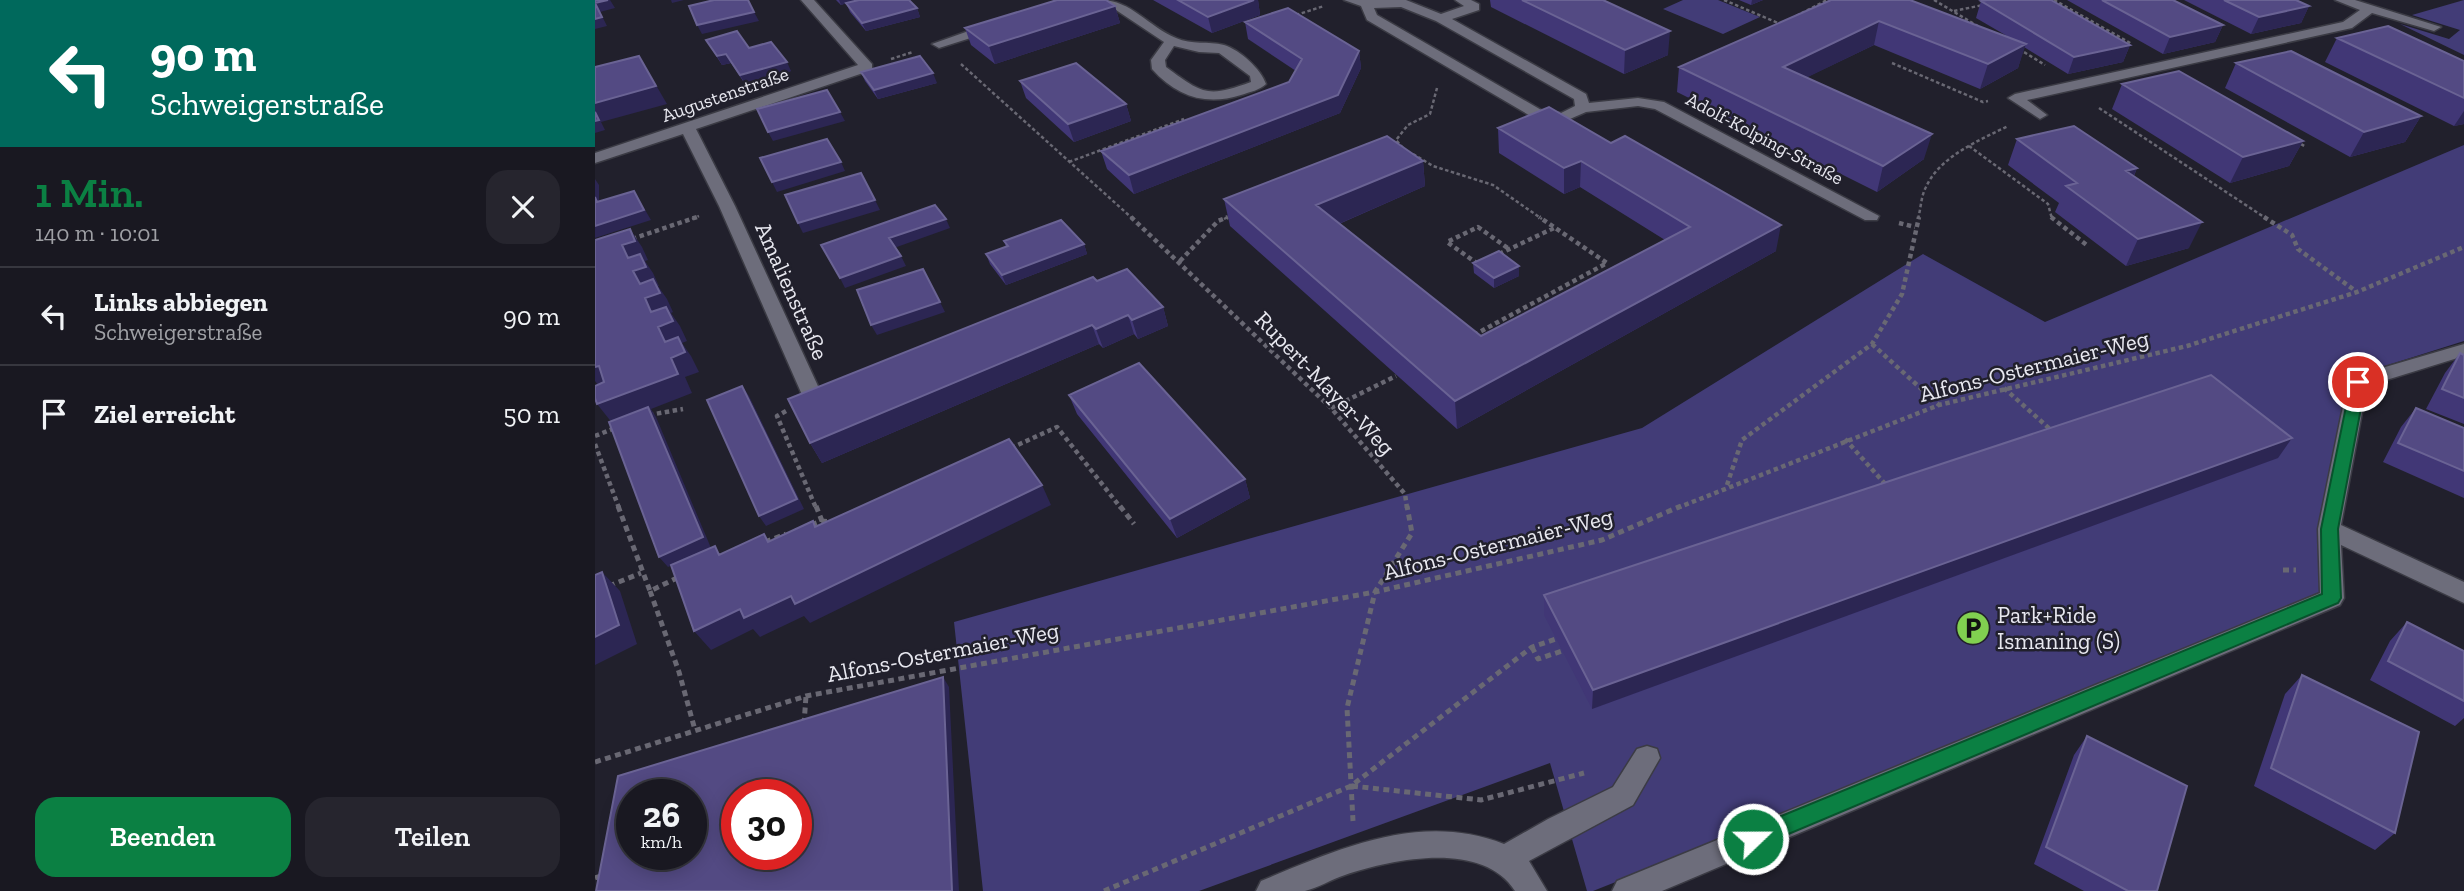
<!DOCTYPE html>
<html lang="de">
<meta charset="utf-8">
<style>
:root{--surface:#191821;--page:#26252e;--text:#f1f3f6;--muted:#9fa0a5;--line:#37373f;--accent:#0b8043}
body{margin:0;font-family:"Zilla Slab",serif;background:var(--page);color:var(--text);height:100vh;display:flex;flex-direction:column;font-size:26px;white-space:nowrap}
*{box-sizing:border-box;margin:0}
p{font-size:23px;color:var(--muted)}
.icon{flex:none;width:38px;height:38px;fill:none;stroke:currentColor;stroke-width:2;stroke-linecap:round;stroke-linejoin:round}
.map{position:relative;flex:1;overflow:hidden}
.details{display:flex;flex-direction:column;background:var(--surface);width:595px}
.details>*{flex:none}
.top-card{background:#00695c;color:#fff;overflow:hidden}
.speed{position:absolute;left:21px;top:779px;display:flex;gap:14px;font-size:35px;font-weight:700;text-align:center}
.speed>*{display:grid;place-content:center;width:91px;height:91px;border-radius:50%;background:var(--surface);box-shadow:0 4px 18px #0003,0 0 0 2px var(--line);line-height:1}
.speed small{font-size:18px;font-weight:400}
.speed .limit{border:10px solid #d22;background:#fff;color:#111}
.pin{position:absolute;display:grid;place-items:center;width:60px;height:60px;color:#fff;margin:-30px;border:4px solid #fff;border-radius:50%;box-shadow:0 2px 7px #0007}
.me{position:absolute;width:77px;margin:-38px;rotate:68deg;stroke-linejoin:round;filter:drop-shadow(0 0 5px #0008)}
.turn{display:flex;align-items:center;gap:24px;height:147px;padding:0 35px;font-size:32px}
.turn .icon{width:91px;height:91px;stroke-width:2.5}
.turn b{display:block;font-size:49px;line-height:60px}
.round{display:grid;place-items:center;flex:none;width:74px;height:74px;border-radius:21px;background:var(--page)}
.headline{display:flex;align-items:center;justify-content:space-between;height:119px;padding:0 35px}
h1{font-size:42px;font-weight:600;line-height:52px;color:var(--accent)}
.button{display:flex;gap:14px;margin-top:auto;padding:14px 35px}
.button a{flex:1;height:80px;border-radius:21px;background:var(--accent);color:#fff;font-size:28px;font-weight:600;line-height:80px;text-align:center}
.button a+a{background:var(--page);color:var(--text)}
ul{padding:0;list-style:none}
li{display:flex;align-items:center;gap:21px;height:98px;padding:0 35px;border-top:2px solid var(--line)}
li div{flex:1}
li b{display:block;font-size:26px}
li em{font-style:normal}
main{display:flex;flex:1;min-height:0}
.map>svg:first-child{display:block}
.green{fill:#423c77}
.lines{fill:none;stroke-linecap:round;stroke-linejoin:round}
.minor-casing{stroke:#3b3b44;stroke-width:3}
.path-far2{stroke:#696873;stroke-width:2.5;stroke-dasharray:3.5 2.5;stroke-linecap:butt}
.path-far1{stroke:#696873;stroke-width:4.5;stroke-dasharray:4.5 3.5;stroke-linecap:butt}
.path{stroke:#696873;stroke-width:5;stroke-dasharray:6 4.5;stroke-linecap:butt}
.minor{fill:#6d6d7b;fill-rule:evenodd}
.wall{fill:#413776}
.shaded-wall{fill:#2c2653}
.building{fill:#534a83;stroke:#6a6394;stroke-width:2;fill-rule:evenodd}
.route{fill:#0b8043;stroke:#07532c;stroke-width:2}
.labels{text-anchor:middle;stroke-width:5;stroke-linejoin:round;paint-order:stroke}
.far-street-label{font-size:19px;fill:#e8e8f0;stroke:#21202c}
.street-label{font-size:23px;fill:#e8e8f0;stroke:#21202c}
.poi-label{font-size:23px;fill:#e8e8f0;stroke:#21202c;text-anchor:start}
</style>
<main>
<section class="details">
<div class="top-card">
<div class="turn"><svg class="icon" aria-label="left" viewBox="0 0 24 24"><path d="M17 20v-9H6M10 6l-5 5 5 5"/></svg><div><b>90 m</b>Schweigerstraße</div></div>
</div>
<div class="headline"><div><h1>1 Min.</h1><p>140 m · 10:01</p></div><a class="round"><svg class="icon" aria-label="close" viewBox="0 0 24 24"><path d="M6 6l12 12M18 6L6 18"/></svg></a></div>
<ul>
<li><svg class="icon" aria-label="left" viewBox="0 0 24 24"><path d="M17 20v-9H6M10 6l-5 5 5 5"/></svg><div><b>Links abbiegen</b><p>Schweigerstraße</p></div><em>90 m</em></li>
<li><svg class="icon" aria-label="arrive" viewBox="0 0 24 24"><path d="M6 21V4h12l-3 4 3 4H6"/></svg><div><b>Ziel erreicht</b></div><em>50 m</em></li>
</ul>
<div class="button"><a>Beenden</a><a>Teilen</a></div>
</section>
<div class="map">
<svg width="1869" height="891" viewBox="0 0 1869 891">
<rect width="100%" height="100%" fill="#21202c"/>
<!-- green -->
<path class="green" d="M1088 0H1123L1165 17 1128 34 1068 9Z
M1869 0V55L1805 24 1854 39 1865 30 1817 15Z
M1869 145V341L1755 377 1730 527 1737 598 998 891H992L955 763 604 891H388L359 622 1047 428 1328 254 1450 322Z"/>
<g class="lines">
<!-- minor casing -->
<g class="minor-casing">
<path id="minor" d="M206 0H219L277 64V70L101 129 140 206 228 397 225 402H211L208 397 124 206 88 134 0 163V153L263 65Z
M506 0C536 0 554 27 581 38 597 45 613 41 629 45 645 50 666 69 671 84 665 90 655 92 646 95 611 106 582 97 557 69L556 60 569 42ZM579 46 604 52 624 53 655 76 656 82C612 98 608 94 571 67L570 60Z
M749 0H811L846 14 869 6 860 0H876L884 4V10L857 19 991 94 994 103 1043 98 1069 102 1284 216 1282 220H1270L1060 109 1043 106 991 112 968 122 939 118 772 20 766 6ZM806 7 841 21 979 99 980 106 966 113 948 111 782 15 779 8Z
M1740 0H1760L1846 27 1839 31 1777 13 1757 28 1432 100 1452 115 1445 119 1413 98 1420 94 1748 22 1765 10Z
M399 22 404 23V29L344 48 337 44Z
M1869 344V356L1772 386 1746 525 1869 582V603L1746 545 1749 598 1745 605 1067 891H1017L1022 881 1725 593 1723 529 1753 382 1756 377Z
M1052 746 1062 749 1065 758 1038 805 934 861 952 891H920C887 840 799 859 750 875 737 879 723 888 710 891 695 891 676 891 661 891L666 881C743 849 826 811 909 844L953 819 1018 787 1042 749Z"/>
</g>
<!-- path-far2 -->
<path class="path-far2" d="M1129 0 1183 23
M1339 0 1386 28
M1459 0 1537 44
M1359 11 1388 5
M701 15 729 6
M1180 27 1232 0
M1424 49 1450 65
M296 59 318 52
M1297 63 1388 102 1393 101
M366 64 538 219
M1504 108 1672 219
M1701 141 1711 147
M1374 146 1453 204 1457 219
M808 148 801 140 813 125 835 114 842 88
M818 154 838 166 898 185 947 219
M474 162 589 119
M97 219 104 216
M629 219 637 215
M1323 219C1326 208 1326 196 1331 187 1345 156 1385 140 1413 126"/>
<!-- path-far1 -->
<path class="path-far1" d="M536 217 736 408 810 494 812 508
M1456 217 1493 246
M1669 217 1697 235 1703 249 1762 292
M1304 223 1320 227
M37 239 102 217
M904 254 959 228
M585 261 623 221 633 217
M883 264 852 242 883 227 914 249
M879 335 1012 263 944 217
M1277 344 1344 405
M1409 388 1456 430
M736 408 801 376
M191 411 182 416 221 508
M54 415 88 409
M0 436 20 428
M1250 439 1291 485
M0 444 24 508
M416 448 462 427 526 508
M1132 485 1147 440 1277 344 1307 294 1324 217
M1082 508 1344 405 1592 346 1762 292 1869 247"/>
<!-- path -->
<path class="path" d="M23 506 55 591 84 577
M221 506 227 521
M525 506 539 524
M216 525 227 521 237 522
M170 542 191 534
M1688 570H1701
M14 586 46 573
M55 591 84 672 100 730
M937 647 943 659 973 649
M209 724 211 696
M0 762 211 696 780 592 1007 540 1086 506
M757 786 886 800 989 773
M758 821 752 708 780 592 817 533 812 506
M0 878 9 875
M509 891 756 786 937 647 961 639 967 640"/>
<!-- minor -->
<use href="#minor" class="minor"/>
</g>
<!-- wall -->
<path class="wall" d="M241 0H263L322 8 325 17 271 31 255 12 251 3 246 5Z
M558 0H663L665 15 617 33Z
M895 0H1011L1009 1 1073 55 1029 74 896 7Z
M1144 0H1168L1156 5Z
M1236 0 1412 36 1381 18 1386 1 1535 45 1528 62 1473 74 1429 47 1423 68 1385 89 1279 45 1212 77 1329 159 1282 192 1082 92 1084 67Z
M1472 0H1578L1628 25 1620 42 1568 54Z
M1589 0H1701L1714 6 1706 23 1656 34Z
M520 6 525 23 400 64 376 45 370 28Z
M650 22 764 51 766 68 745 113 539 194 512 169 506 151 694 82 701 71 653 39Z
M1742 38 1869 61V124L1859 126 1730 62Z
M111 40 154 48 196 71 150 84 136 63 127 65Z
M1641 63 1826 116 1810 142 1755 157 1630 88Z
M266 72 342 83 283 99 270 81Z
M425 81 531 104 536 121 479 142 431 98Z
M1527 84 1708 141 1694 166 1635 183 1517 109Z
M954 107 1181 251 862 429 635 226 629 199 828 161 830 186 744 224 886 336 1070 240 985 187 969 194 904 153 903 128Z
M1422 139 1542 168 1539 176 1594 248 1531 266 1460 212 1464 203 1413 165Z
M409 241 489 244 492 254 411 285 395 264 391 254 411 247Z
M878 263 924 266V276L899 288 879 273Z
M502 281 568 307 573 326 543 339 539 334 508 348 504 344 227 463 215 443Z
M1865 353 1869 355V424L1831 409 1850 373Z
M474 395 650 479 655 498 582 538 482 414Z
M1821 408 1869 428V498L1788 462 1806 427Z
M1697 438 1683 458 997 709 949 615V595Z
M1812 622 1869 651V718L1860 726 1775 680 1795 641Z
M1707 675 1800 833 1780 850 1659 786 1690 694Z
M1492 736 1562 891H1489L1439 864 1479 755Z"/>
<!-- shaded-wall -->
<path class="shaded-wall" d="M13 0H15L20 8 5 12 12 26 0 29V3Z
M76 0H89L77 3Z
M244 0H263L246 5Z
M659 0H663L665 15 617 33 613 17Z
M1157 0H1168L1156 5Z
M520 6 525 23 400 64 394 46Z
M1714 6 1706 23 1656 34 1664 17Z
M322 8 325 17 271 31 267 23Z
M159 12 164 21 107 34 102 25Z
M1284 21 1279 45 1184 91 1188 67Z
M1628 25 1620 42 1568 54 1575 37Z
M1075 31 1073 55 1029 74 1030 50Z
M1431 44 1423 68 1385 89 1393 64Z
M1535 45 1528 62 1473 74 1479 57Z
M764 51 766 68 745 113 539 194 534 175Z
M131 54 136 63 127 65 122 56Z
M44 56 72 104 6 122 10 130 0 133V103Z
M192 62 196 71 150 84 145 75Z
M338 73 342 83 283 99 279 90Z
M531 104 536 121 479 142 473 124Z
M1869 111V124L1859 126Z
M245 112 250 121 178 141 173 132Z
M1826 116 1810 142 1755 157 1769 132Z
M1337 134 1329 159 1282 192 1288 166Z
M1708 141 1694 166 1635 183 1648 157Z
M828 161 830 186 725 232 721 205Z
M986 161 985 187 969 194V168Z
M246 162 250 171 182 192 177 182Z
M1542 168 1531 194V171Z
M0 179 4 185V199L8 212 2 202 0 197Z
M39 191 56 220 0 238V226Z
M280 200 285 210 208 233 203 223Z
M351 219 355 228 299 248 294 238Z
M1607 222 1594 248 1531 266 1543 239Z
M1186 225 1181 251 862 429 860 401Z
M35 229 47 247 53 260 50 261 58 273 64 286H63L72 299 78 312 76 313 85 326 92 341 87 343 96 356 104 372 90 377 97 393 56 409 61 417 116 548 73 567 64 557 18 424 2 404 70 342 27 245Z
M489 244 492 254 411 285 407 275Z
M306 256 311 266 250 288 245 278Z
M924 266V276L899 288V278Z
M345 302 350 312 282 335 276 325Z
M568 307 573 326 543 339 537 320Z
M533 315 539 334 508 348 501 329Z
M497 325 504 344 227 463 215 443Z
M4 366 19 385 7 390 0 381V367Z
M147 386 154 396 209 509 171 526 164 516Z
M1697 438 1683 458 997 709 998 690Z
M650 479 655 498 582 538 575 519Z
M447 485 456 505 215 623 209 616 165 637 158 629 116 650 99 631 145 609 196 596Z
M7 572 25 591 42 644 0 665V637Z
M348 677 354 687 364 891H357Z"/>
<!-- building -->
<path class="building" d="M0 0H13L0 3Z
M119 0H153L159 12 102 25 94 6Z
M264 0H314L322 8 267 23 251 3Z
M462 0H511L520 6 394 46 370 28Z
M583 0H659L613 17Z
M927 0H1008L1075 31 1030 50Z
M1236 0H1315L1431 44 1393 64 1284 21 1188 67 1337 134 1288 166 1084 67Z
M1392 0H1456L1535 45 1479 57 1386 1Z
M1507 0H1578L1628 25 1575 37Z
M1629 0H1701L1714 6 1664 17Z
M0 3 7 17 0 19Z
M693 8 764 51 743 95 534 175 506 151 694 82 707 59 650 22Z
M1793 26 1869 61V98L1742 38Z
M142 31 154 48 176 42 192 62 145 75 131 54 122 56 111 40Z
M1696 51 1826 116 1769 132 1641 63Z
M44 56 61 86 0 103V67Z
M325 56 338 73 279 90 266 72Z
M481 63 531 104 473 124 425 81Z
M1584 71 1708 141 1648 157 1527 84Z
M232 90 245 112 173 132 162 109Z
M954 107 1016 143 1030 136 1186 225 860 401 629 199 792 136 828 161 721 205 886 336 1095 227 986 161 969 168 903 128Z
M0 112 4 120 0 121Z
M1479 126 1542 168 1531 171 1607 222 1543 239 1471 186 1482 183 1422 139Z
M232 139 246 162 177 182 165 158Z
M266 173 280 200 203 223 190 195Z
M39 191 49 210 0 226V197L2 202Z
M340 205 351 219 294 238 306 256 245 278 226 245Z
M466 220 489 244 407 275 391 254 413 246 409 241Z
M35 229 40 241 27 245 33 258 45 254 51 267 38 271 45 284 58 279 65 293 50 298 56 312 71 307 78 321 63 327 70 342 83 337 90 352 76 358 83 374 2 404 0 398V386L9 382 4 366 0 367V240Z
M904 251 924 266 899 278 878 263Z
M328 269 345 302 276 325 262 290Z
M532 269 568 307 537 320 533 315 501 329 497 325 215 443 193 399 498 277 502 281Z
M1865 353 1869 355V398L1847 389Z
M544 363 650 479 575 519 474 395Z
M1616 375 1697 438 998 690 949 595Z
M147 386 202 499 164 516 112 400Z
M53 407 108 537 64 557 14 422Z
M1821 408 1869 428V471L1803 443Z
M414 439 447 485 200 604 196 596 149 618 145 609 99 631 76 565 120 546 124 555 169 534 173 542 218 521 220 527Z
M7 572 24 625 0 637V575Z
M1812 622 1869 651V701L1793 661Z
M1707 675 1824 732 1800 833 1676 768Z
M348 677 357 891H1L23 776ZM37 794H96V854H37ZM142 794H201V854H142Z
M1492 736 1592 786 1562 891H1533L1451 847Z"/>
<!-- route -->
<path class="route" d="M1763 377 1771 382 1743 529 1746 598 1743 603 1165 846 1158 849 1150 846 1147 839 1150 831 1727 594 1726 529 1756 382Z"/>
<!-- icons -->
<defs>
<g id="parking-disc" transform="scale(1.75)"><circle r="9.5" fill="#81d050" stroke="#21202c"/><path d="M-3.5-5.5H1a3.5 3.5 0 0 1 0 7H-1V5.5H-3.5ZM-1-3.4V-.6H.8a1.4 1.4 0 0 0 0-2.8Z" fill="#111"/></g>
</defs>
<g fill-rule="evenodd">
<use href="#parking-disc" x="1378" y="628"/>
</g>
<g class="labels">
<!-- far-street labels -->
<g class="far-street-label">
<text transform="translate(130 94) rotate(-19)" y="7">Augustenstraße</text>
<text transform="translate(1170 138) rotate(28)" y="7">Adolf-Kolping-Straße</text>
</g>
<!-- street labels -->
<g class="street-label">
<text transform="translate(197 291) rotate(66)" y="8">Amalienstraße</text>
<text transform="translate(1439 366) rotate(-14)" y="8">Alfons-Ostermaier-Weg</text>
<text transform="translate(730 383) rotate(46)" y="8">Rupert-Mayer-Weg</text>
<text transform="translate(903 544) rotate(-14)" y="8">Alfons-Ostermaier-Weg</text>
<text transform="translate(348 652) rotate(-11)" y="8">Alfons-Ostermaier-Weg</text>
</g>
<!-- poi labels -->
<g class="poi-label">
<text x="1402" y="623">Park+Ride<tspan x="1402" dy="26">Ismaning (S)</tspan></text>
</g>
</g>
</svg>
<div class="speed"><div>26<small>km/h</small></div><div class="limit">30</div></div>
<div class="pin" style="left:1763px;top:382px;background:#d93025"><svg class="icon" aria-label="arrive" viewBox="0 0 24 24"><path d="M6 21V4h12l-3 4 3 4H6"/></svg></div>
<svg class="me" style="left:1158px;top:839px" viewBox="-20 -20 40 40"><circle r="17" fill="#0b8043" stroke="#fff" stroke-width="3"/><path d="M0-11L8 9 0 5-8 9z" fill="#fff"/></svg>
</div>
</main>
